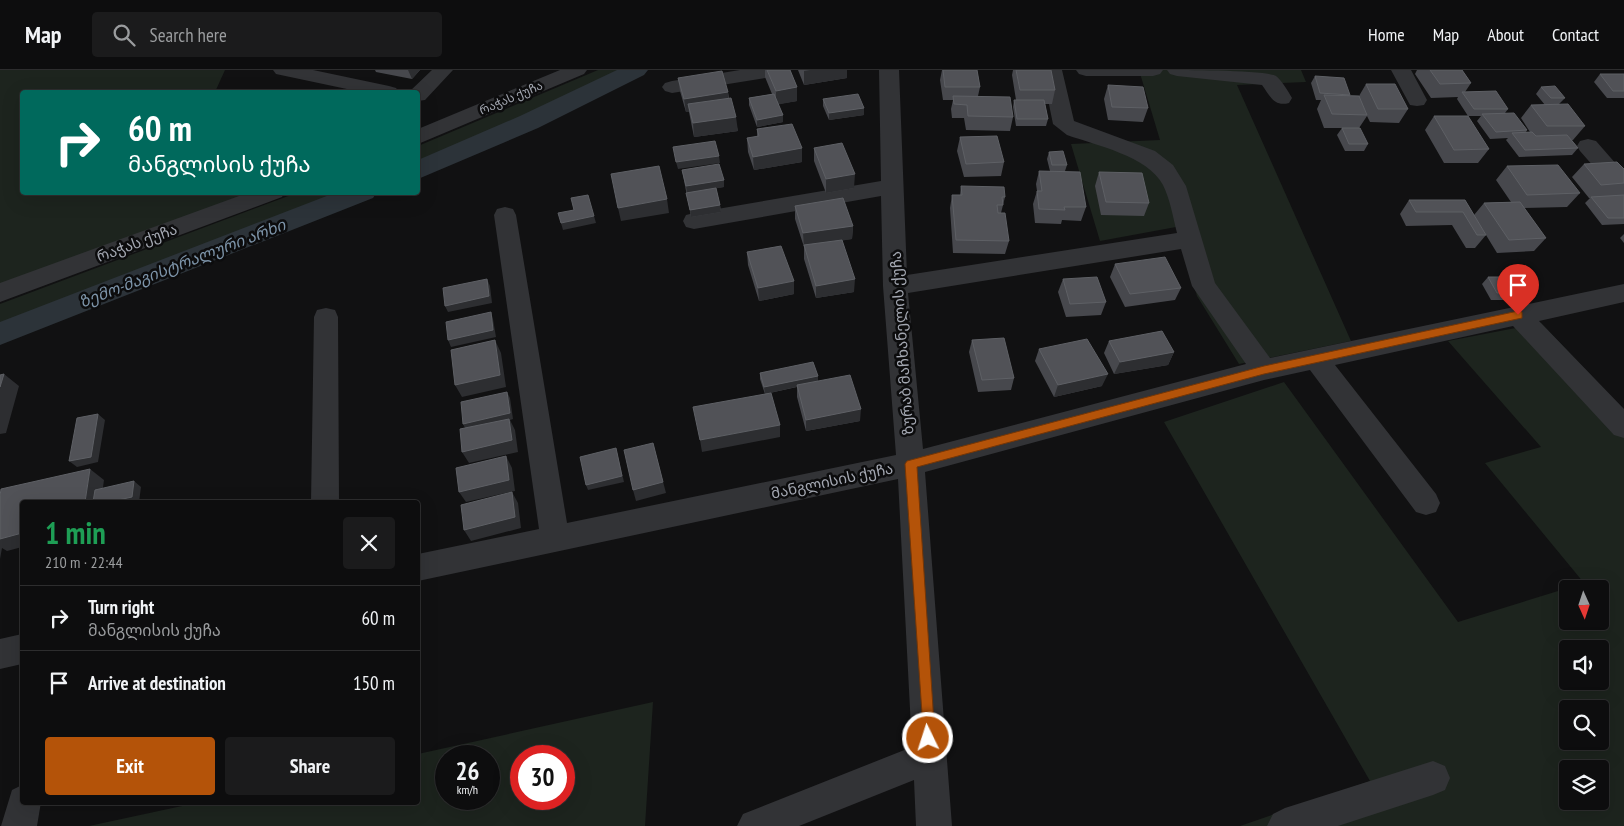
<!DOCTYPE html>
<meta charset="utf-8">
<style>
:root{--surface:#0d0d0e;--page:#1b1b1c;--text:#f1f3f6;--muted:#9a9c9e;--line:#2d2d2e;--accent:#b45309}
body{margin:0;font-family:"PT Sans Narrow","Noto Sans Georgian",sans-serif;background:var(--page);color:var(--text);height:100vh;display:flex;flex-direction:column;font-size:19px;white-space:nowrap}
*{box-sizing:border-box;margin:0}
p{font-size:16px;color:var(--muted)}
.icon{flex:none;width:28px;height:28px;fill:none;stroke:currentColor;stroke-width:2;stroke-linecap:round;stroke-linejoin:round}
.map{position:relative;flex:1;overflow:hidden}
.sheet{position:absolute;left:20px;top:430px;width:400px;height:305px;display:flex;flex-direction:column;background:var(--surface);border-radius:5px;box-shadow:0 5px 20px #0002,0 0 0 1px var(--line)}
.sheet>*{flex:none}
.hud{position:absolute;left:20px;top:20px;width:400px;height:105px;border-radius:5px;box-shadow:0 5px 20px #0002,0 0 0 1px var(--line);background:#00695c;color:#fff;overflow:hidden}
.needle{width:32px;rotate:177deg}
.buttons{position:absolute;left:1559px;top:510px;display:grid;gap:10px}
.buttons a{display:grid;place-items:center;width:50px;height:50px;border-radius:5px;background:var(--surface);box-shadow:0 5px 20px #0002,0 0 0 1px var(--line);font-size:25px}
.speed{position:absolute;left:435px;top:675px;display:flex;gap:10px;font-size:25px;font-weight:700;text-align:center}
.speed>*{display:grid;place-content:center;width:65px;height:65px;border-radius:50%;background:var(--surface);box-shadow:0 5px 20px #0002,0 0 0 1px var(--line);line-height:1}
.speed small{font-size:12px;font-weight:400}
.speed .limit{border:8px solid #d22;background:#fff;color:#111}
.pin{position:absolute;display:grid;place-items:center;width:42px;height:42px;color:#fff;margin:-51px -21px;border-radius:50% 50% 50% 0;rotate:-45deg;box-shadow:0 0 5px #0007}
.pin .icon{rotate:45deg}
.me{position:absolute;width:55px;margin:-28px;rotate:356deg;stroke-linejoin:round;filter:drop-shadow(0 0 4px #0008)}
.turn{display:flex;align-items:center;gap:18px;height:105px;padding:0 25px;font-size:22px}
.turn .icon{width:65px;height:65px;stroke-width:2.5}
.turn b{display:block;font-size:35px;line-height:42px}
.round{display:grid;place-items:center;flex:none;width:52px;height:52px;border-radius:5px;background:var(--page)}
.headline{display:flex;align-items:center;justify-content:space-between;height:85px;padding:0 25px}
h1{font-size:30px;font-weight:600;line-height:38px;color:#1e9e55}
.button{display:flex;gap:10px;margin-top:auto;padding:10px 25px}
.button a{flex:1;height:58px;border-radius:5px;background:var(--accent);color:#fff;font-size:20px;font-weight:600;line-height:58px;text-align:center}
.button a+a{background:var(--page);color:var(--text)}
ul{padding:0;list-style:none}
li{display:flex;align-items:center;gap:15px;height:65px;padding:0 25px;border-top:1px solid var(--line)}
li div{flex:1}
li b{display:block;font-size:19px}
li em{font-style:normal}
header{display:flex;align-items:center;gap:30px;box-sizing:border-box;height:70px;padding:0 25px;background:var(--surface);border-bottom:1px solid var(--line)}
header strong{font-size:24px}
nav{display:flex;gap:28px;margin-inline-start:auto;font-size:18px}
.search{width:350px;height:45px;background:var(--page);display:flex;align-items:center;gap:12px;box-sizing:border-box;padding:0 18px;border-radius:5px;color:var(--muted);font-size:19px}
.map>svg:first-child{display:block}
.green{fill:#1d241e;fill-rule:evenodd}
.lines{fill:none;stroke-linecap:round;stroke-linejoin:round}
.canal{fill:#2c3339;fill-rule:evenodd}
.minor{fill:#323336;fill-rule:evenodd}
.wall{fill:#47484d}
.shaded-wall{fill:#2d2e31}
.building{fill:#515257;stroke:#5e6065}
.route{fill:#b45309;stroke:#753606}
.labels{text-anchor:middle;stroke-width:5;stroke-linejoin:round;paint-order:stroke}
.far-street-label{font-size:12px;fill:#a3a7b1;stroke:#0c0c0d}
.street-label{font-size:15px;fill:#a3a7b1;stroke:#0c0c0d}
.water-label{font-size:16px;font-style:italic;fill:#7d94a9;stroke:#0c0c0d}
</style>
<header>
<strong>Map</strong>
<div class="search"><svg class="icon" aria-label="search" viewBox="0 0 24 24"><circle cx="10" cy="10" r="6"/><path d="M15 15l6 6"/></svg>Search here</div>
<nav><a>Home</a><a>Map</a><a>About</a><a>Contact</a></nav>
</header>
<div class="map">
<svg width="1624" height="756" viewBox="0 0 1624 756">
<rect width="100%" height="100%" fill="#111112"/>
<!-- green -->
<path class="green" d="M0 0H225L215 22H22V122L251 123 0 215Z
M598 0H630L517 50 418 91V76Z
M1139 0H1301L1306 12 1237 15 1351 271 1239 294 1197 226 1176 157 1100 171 1071 74 1160 70Z
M299 122 341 123 0 255V234Z
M1541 253 1624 340V756H1240L1370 711 1164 352 1284 312 1458 552 1584 513 1485 393 1541 377 1448 271ZM1568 519H1600V551H1568ZM1568 579H1600V611H1568ZM1568 639H1600V671H1568ZM1568 699H1600V731H1568Z
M653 632 645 756H89L196 733 418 732V684ZM489 686V729H446V686ZM521 686H564V729H521Z"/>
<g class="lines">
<!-- canal -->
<path class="canal" d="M617 0H648L644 5 538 58 418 109V90L520 46Z
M337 122H377L373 128 0 275V252Z"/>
<!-- minor -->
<path class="minor" d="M273 0H313L389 16 396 18 399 22H361L276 4Z
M432 0H453L425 30 418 31V22H409Z
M560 0H587L584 4 418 74V59Z
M740 0H788L785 4 778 6 672 23 665 21 662 17 665 13 672 11Z
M879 0H899L907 205 1177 163C1173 147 1170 129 1163 115 1148 86 1095 75 1067 65L1053 54 1042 0H1062L1074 51 1155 81 1173 95 1186 116 1215 213 1270 288 1624 214V232L1539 251 1624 339V368L1614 365 1513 256 1335 295 1436 424 1440 433 1436 442 1426 445 1416 442 1310 300 1264 310 925 402 952 756H916L914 710 799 756H737L743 744 912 677 898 409 418 511V484L539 459 494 145 497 139 505 137 513 139 516 145 567 453 896 385 883 216 881 126 694 159 686 157 683 151 686 145 694 143 881 111ZM1181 179 1192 216 1246 294 923 379 908 223Z
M1076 0H1163L1160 4 1153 6H1086L1079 4Z
M1167 0C1185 0 1265 0 1276 6 1282 11 1288 21 1292 28L1289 33C1274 37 1270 26 1262 15L1177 6 1170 4Z
M1391 0H1411L1427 30 1424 35 1417 36 1410 35Z
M1588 69 1596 71 1624 103V125L1616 122 1580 81 1577 76 1580 71Z
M250 122H285L282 127 0 232V213Z
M326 238 335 240 338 247 339 432H311L314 247 317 240Z
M22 564V594L0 599V569Z
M1433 691 1445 696 1450 708 1445 720 1433 725 1338 756H1267L1273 744 1285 738Z
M22 715V732H41L37 756H1L12 720Z"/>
</g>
<!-- wall -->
<path class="wall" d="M375 0H420L412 9 376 2Z
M765 0H790L797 17V31L778 34 783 45V52L757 57 749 35V28L772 24 765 7Z
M798 0H847V8L804 15Z
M942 0H977L980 17 978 26 1013 47 1010 61 966 60 964 48H952L951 39 953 30H943L940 10Z
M1013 0H1051L1055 20 1052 34H1045L1048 49 1046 56H1016L1013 37 1014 30H1016L1012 5Z
M1417 0H1462L1471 13 1465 22 1508 39 1505 43 1527 60 1526 62H1530L1521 48 1531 35H1545L1536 24 1541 17 1565 28 1559 34 1585 56 1573 70H1572L1578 78 1572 85 1519 87 1506 70 1508 68 1490 69 1477 51 1481 46H1468L1457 29 1458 27 1431 28 1415 4Z
M1600 4H1624V28H1607L1594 12Z
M1315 6 1350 25 1349 26H1359L1366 14 1408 39 1399 53 1370 52 1367 46 1359 58 1368 74 1364 81H1345L1337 65 1342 58H1345H1324L1317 39 1321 30H1316L1311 13Z
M678 8 728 22 729 28 738 61 694 67 689 42H686L680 21Z
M1108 15 1148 38 1143 52 1108 50 1104 29Z
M823 29 864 38V45L829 50 823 36Z
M1434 46 1489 79 1478 93H1444L1425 60Z
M757 59 802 78V92L754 100 748 82 747 68 757 67Z
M960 67 1004 92 1001 106 964 107 957 81Z
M814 78 854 118 826 123 814 91Z
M1049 82 1067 95 1065 101 1086 137 1081 151 1062 150 1061 154 1035 153 1033 134 1037 121 1036 114 1039 101H1050L1047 89Z
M1584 94 1624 99V154L1602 155 1585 133 1590 128H1589L1572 107Z
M1507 96 1580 123 1567 137 1524 138 1546 168 1534 181 1497 183 1486 165 1475 178H1466L1452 155 1406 156 1400 144 1409 130H1465L1474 145 1484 133 1511 132 1496 110Z
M682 100 724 110V117L716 118 720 135 721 142 691 147Z
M1099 102 1149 133 1144 146 1101 145 1095 116Z
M961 116 1005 127 1001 143 1009 171 1005 184 953 183 950 138 952 125H960Z
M795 136 853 156 852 169 842 170 854 222 816 228 804 189V177L795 149Z
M1624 164V173L1620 168Z
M747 182 794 224 759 231 748 195Z
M1115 194 1181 218 1175 230 1125 237 1110 207Z
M1488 207 1510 223 1504 230H1491L1482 214Z
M1063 209 1106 232 1101 245 1066 247 1058 222Z
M972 270 1014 308 1011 320 978 322 969 282Z
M1109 271 1174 282 1168 295 1114 304 1104 283Z
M1039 279 1102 316 1054 327 1035 291Z
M760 303 818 306V311L860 351 806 361 797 327V317L765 324 760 309Z"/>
<!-- shaded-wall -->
<path class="shaded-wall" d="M408 0H420L412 9Z
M810 0H847V8L804 15V1Z
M797 17V31L776 35V21Z
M728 22 729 36 688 34 689 42H686L684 29Z
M864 38V45L829 50V43Z
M783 45V52L757 57V50Z
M736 47 738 61 694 67 693 53Z
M802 78V92L754 100 753 87Z
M719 86 720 93 678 99 676 92Z
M855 104 854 118 826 123V109Z
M724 110V117L687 123 686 116Z
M667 129 669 143 621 151 618 138Z
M720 135 721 142 691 147 690 140Z
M594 146 596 153 563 160 561 153Z
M853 156 852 169 804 177 803 163Z
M487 209 490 216 492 233 448 242 445 236Z
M855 209 854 222 816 228V216Z
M794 211V224L759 231 758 218Z
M491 242 493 249 496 267 451 277 448 270Z
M495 270 501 283 506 317 462 327 455 315Z
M1174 282 1168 295 1114 304 1120 292Z
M4 304 19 316 6 363 0 364V317Z
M1108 304 1102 316 1054 327 1058 315Z
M818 306V312L765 324 764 317Z
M507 322 510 328 513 349 510 350 515 360 518 382 469 393 462 382 466 360 463 354Z
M861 339 860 351 806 361V350Z
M98 344 105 350 98 392 77 397 69 391Z
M780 355V367L702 382 700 370Z
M653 373 666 423 636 431 633 420Z
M616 378 624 412 588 420 586 415Z
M506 386 512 398 515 421 466 432 459 422Z
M90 399 104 410 101 432H85Z
M134 411 141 417 139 432H109Z
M512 422 518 433 521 458 471 471 464 460Z
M0 443 22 463V477L7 481 2 478 0 489Z"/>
<!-- building -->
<path class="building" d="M767 0H790L797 17 776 21Z
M943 0H977L980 17H945Z
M1016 0H1051L1055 20H1020Z
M1430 0H1462L1471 13 1440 14Z
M722 1 728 22 684 29 678 8Z
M1600 4H1624V21H1613Z
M1315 6 1344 8 1350 25 1320 23Z
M1366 14H1395L1408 39H1378Z
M1108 15 1143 17 1148 38 1112 37Z
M1555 16 1565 28H1551L1541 17Z
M1496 21 1508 39H1474L1462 22Z
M774 24 783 45 757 50 749 28Z
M858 24 864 38 829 43 823 29Z
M1324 25 1359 26 1367 45 1332 44Z
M953 26 1010 27 1013 47 968 46 967 35 954 34Z
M731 28 736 47 693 53 688 34Z
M1014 30H1044L1048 49H1017Z
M1568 34 1585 56H1547L1531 35Z
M1514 43 1527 60 1496 62 1482 44Z
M1434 46H1468L1489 79 1454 80Z
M792 54 802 78 753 87 747 68 759 66 757 59Z
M1342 58H1360L1368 74H1349Z
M1532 62 1536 66 1567 65 1578 78 1525 80 1512 63Z
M997 66 1004 92 966 94 960 67Z
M715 71 719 86 676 92 673 77Z
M842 73 855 104 826 109 814 78Z
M1063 81 1067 95H1052L1049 82Z
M1617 92 1624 99V113L1601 115 1584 94Z
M719 94 724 110 686 116 682 100Z
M1558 95 1580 123 1527 125 1507 96Z
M659 96 667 129 618 138 611 104Z
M1039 101 1080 102 1086 137H1064L1065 140 1039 139 1037 121H1042Z
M1099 102 1142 103 1149 133 1106 132Z
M961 116 1004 117 1005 127H1002L1003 135H997L998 143H1005L1009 171 956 170 952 125H962Z
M716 118 720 135 690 140 686 123Z
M588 125 594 146 561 153 558 143 574 140 571 128Z
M1624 125V148H1608L1591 127Z
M843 128 853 156 803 163 795 136Z
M1409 130H1465L1486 165H1477L1463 142H1416Z
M1520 132 1546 168 1509 170 1484 133Z
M842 170 855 209 816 216 804 175Z
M781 176 794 211 758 218 747 182Z
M1165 187 1181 218 1130 224 1115 194Z
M1097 207 1106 232 1070 234 1063 209Z
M1488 207H1501L1510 223H1497Z
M487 209 489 226 445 236 443 218Z
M491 242 493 260 448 270 446 252Z
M1162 261 1174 282 1120 292 1109 271Z
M1004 268 1014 308 982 310 972 270Z
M1087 269 1108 304 1058 315 1039 279Z
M495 270 500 305 455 315 451 280Z
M813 292 818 306 764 317 760 303Z
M4 304 0 317V305Z
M850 305 861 339 806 350 797 315Z
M507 322 510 343 463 354 461 332Z
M771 323 780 355 700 370 693 337Z
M98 344 91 387 69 391 77 348Z
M509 349 512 370 462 382 460 359Z
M653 373 663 412 633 420 624 380Z
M616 378 622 406 586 415 580 387Z
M506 386 509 410 459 422 456 398Z
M90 399 85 432H22V463L0 469V426L1 419Z
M134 411 132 427 109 432H93L95 420Z
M512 422 515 447 464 460 461 435Z"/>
<!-- route -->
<path class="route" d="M1518 241 1522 242V248L1264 304 917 397 935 668 933 673 928 675 924 673 905 394 907 391 1264 296Z"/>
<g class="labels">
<!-- far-street labels -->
<g class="far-street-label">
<text transform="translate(511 28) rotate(-23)" y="4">რაჭას ქუჩა</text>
</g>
<!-- street labels -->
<g class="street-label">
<text transform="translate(137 173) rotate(-20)" y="5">რაჭას ქუჩა</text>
<text transform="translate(902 273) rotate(-94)" y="5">ზურაბ მაჩხანელის ქუჩა</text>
<text transform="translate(832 411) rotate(-12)" y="5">მანგლისის ქუჩა</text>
</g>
<!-- water labels -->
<g class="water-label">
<text transform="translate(182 193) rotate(-21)" y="6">ზემო-მაგისტრალური არხი</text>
</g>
</g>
</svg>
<div class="buttons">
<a><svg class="needle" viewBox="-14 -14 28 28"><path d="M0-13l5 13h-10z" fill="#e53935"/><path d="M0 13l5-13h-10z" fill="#9a9c9e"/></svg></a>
<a><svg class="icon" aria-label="sound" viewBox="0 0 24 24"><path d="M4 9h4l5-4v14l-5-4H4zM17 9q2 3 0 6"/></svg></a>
<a><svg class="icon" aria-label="search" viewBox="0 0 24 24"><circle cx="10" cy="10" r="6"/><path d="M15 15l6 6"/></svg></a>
<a><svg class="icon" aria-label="layers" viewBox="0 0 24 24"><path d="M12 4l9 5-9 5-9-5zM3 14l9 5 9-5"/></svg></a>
</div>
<div class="speed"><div>26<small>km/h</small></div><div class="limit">30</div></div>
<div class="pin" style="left:1518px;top:245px;background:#d93025"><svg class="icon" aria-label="arrive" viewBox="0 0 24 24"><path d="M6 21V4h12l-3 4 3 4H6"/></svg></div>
<svg class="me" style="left:928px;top:668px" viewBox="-20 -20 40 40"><circle r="17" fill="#b45309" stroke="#fff" stroke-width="3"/><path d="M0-11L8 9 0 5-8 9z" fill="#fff"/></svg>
<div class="hud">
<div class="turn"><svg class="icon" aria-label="right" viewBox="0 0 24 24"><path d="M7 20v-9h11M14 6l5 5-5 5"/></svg><div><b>60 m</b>მანგლისის ქუჩა</div></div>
</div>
<section class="sheet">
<div class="headline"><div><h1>1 min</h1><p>210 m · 22:44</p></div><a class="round"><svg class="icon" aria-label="close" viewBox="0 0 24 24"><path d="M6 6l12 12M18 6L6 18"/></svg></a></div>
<ul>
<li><svg class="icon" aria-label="right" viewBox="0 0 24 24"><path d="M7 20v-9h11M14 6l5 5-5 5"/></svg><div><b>Turn right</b><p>მანგლისის ქუჩა</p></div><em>60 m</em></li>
<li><svg class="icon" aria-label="arrive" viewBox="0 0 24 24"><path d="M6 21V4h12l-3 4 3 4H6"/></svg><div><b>Arrive at destination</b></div><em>150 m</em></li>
</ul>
<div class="button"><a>Exit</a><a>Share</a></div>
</section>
</div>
